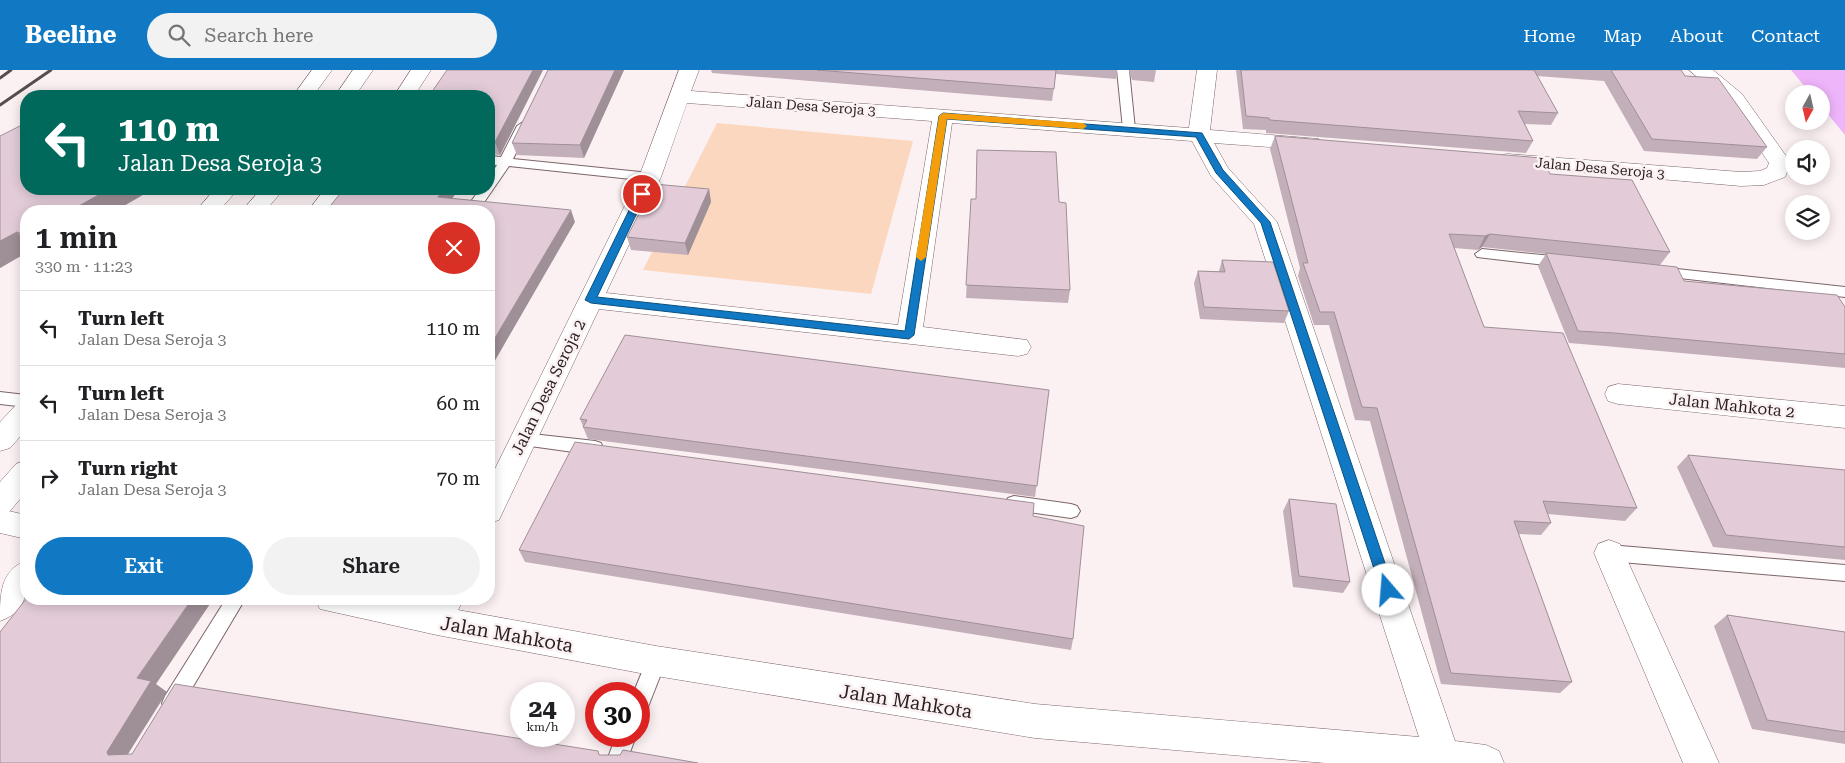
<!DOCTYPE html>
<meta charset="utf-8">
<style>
:root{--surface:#fff;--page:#f2f2f2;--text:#202124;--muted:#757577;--line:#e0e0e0;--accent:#1179c4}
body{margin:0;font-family:"Roboto Serif",serif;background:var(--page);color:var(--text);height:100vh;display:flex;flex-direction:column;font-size:19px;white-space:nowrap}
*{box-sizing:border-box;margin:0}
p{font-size:16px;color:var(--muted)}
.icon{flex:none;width:28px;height:28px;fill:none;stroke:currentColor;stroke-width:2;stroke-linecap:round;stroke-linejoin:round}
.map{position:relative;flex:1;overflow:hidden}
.drawer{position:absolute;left:20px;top:135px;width:475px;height:400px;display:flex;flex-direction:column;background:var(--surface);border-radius:20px;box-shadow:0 2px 12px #0003}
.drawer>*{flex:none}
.hud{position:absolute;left:20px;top:20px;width:475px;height:105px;border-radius:20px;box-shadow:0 2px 12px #0003;background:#00695c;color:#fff;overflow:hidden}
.needle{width:32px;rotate:188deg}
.tools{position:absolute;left:1785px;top:15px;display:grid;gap:10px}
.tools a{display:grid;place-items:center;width:45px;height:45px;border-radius:50%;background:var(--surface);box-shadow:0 2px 12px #0003;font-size:25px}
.speed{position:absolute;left:510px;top:612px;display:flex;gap:10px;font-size:25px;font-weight:700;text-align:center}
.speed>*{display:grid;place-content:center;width:65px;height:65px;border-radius:50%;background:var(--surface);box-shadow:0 2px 12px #0003;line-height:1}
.speed small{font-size:12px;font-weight:400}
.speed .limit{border:8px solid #d22;background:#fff;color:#111}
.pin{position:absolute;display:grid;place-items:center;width:42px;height:42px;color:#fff;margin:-21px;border:2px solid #fff;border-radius:50%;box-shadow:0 1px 5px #0007}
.me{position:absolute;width:55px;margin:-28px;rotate:342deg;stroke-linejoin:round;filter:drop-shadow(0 0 4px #0008)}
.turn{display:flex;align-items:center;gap:18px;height:105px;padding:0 15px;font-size:22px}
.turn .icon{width:65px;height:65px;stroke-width:2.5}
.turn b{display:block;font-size:35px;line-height:42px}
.round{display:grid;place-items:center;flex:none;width:52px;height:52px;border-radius:26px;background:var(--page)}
.overview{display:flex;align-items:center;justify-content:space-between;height:85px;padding:0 15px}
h1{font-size:30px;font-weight:600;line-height:38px}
.action{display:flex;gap:10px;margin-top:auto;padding:10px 15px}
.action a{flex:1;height:58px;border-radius:30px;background:var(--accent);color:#fff;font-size:20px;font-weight:600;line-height:58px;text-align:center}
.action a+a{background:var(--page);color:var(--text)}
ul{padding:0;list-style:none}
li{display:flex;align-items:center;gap:15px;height:75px;padding:0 15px;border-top:1px solid var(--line)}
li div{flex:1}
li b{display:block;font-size:19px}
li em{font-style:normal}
header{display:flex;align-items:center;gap:30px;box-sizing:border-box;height:70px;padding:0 25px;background:var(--accent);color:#fff}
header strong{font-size:24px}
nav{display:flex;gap:28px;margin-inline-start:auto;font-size:18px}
.search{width:350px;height:45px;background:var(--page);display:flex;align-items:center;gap:12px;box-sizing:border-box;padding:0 18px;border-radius:28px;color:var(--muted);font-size:19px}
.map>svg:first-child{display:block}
.green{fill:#fad7be}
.water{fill:#efb5fb}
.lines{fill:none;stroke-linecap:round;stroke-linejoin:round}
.lane-casing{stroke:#7c6568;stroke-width:2}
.street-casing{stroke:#7c6568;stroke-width:1}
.primary-casing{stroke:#7c6568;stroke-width:1}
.lane{fill:#fff;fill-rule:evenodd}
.street{fill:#fff;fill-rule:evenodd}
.primary{fill:#fff;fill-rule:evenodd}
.rail{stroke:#564d4e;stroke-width:3}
.wall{fill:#c3afba}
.shaded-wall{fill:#9f8f97}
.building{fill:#e3ccd8;stroke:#9f8f97}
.route{fill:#1179c4;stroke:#0b4f7f}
.slow{fill:#f59e0b}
.labels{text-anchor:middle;stroke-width:5;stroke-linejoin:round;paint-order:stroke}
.far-street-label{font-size:14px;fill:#281f20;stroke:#fcf1f2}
.street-label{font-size:16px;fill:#281f20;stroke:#fcf1f2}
.near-street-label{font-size:19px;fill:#281f20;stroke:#fcf1f2}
</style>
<header>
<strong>Beeline</strong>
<div class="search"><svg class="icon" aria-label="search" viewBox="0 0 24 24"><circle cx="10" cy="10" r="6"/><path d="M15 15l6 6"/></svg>Search here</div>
<nav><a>Home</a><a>Map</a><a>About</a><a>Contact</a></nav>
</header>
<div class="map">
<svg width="1845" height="693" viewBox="0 0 1845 693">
<rect width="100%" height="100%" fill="#fcf1f2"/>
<!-- green -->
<path class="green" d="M717 53 913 71 871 224 643 200Z"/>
<!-- water -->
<path class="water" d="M1791 0H1845V65L1821 36V24H1811Z"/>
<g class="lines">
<!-- lane casing -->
<g class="lane-casing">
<path id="lane" d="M1117 0H1129L1135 59 1129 63 1123 59Z
M523 52 529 56 513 89 650 103 656 107 650 111 509 96 478 141H464L480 119H489V107L497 95 489 94V86L501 87 517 56Z
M1482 179 1562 187 1569 192 1562 197 1477 187 1475 184Z
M1658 197 1845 217V227L1653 205 1651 202Z
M0 322 26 325V337L0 334Z
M523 363 595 371 601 373 603 378 601 383 595 385 523 375 517 374 515 369 517 364Z
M1014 426 1071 434 1077 436 1080 441 1077 446 1071 448 1014 440 1008 438 1005 433 1008 428Z
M1609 475 1845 495V511L1609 491 1603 488 1600 483 1603 478Z
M226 529H245L179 640 172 643 165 640 162 633 165 626Z
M656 582 663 585 666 591 646 642 639 645V624H633L649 585Z
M616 666H636L626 693H606Z"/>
</g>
<!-- street casing -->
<g class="street-casing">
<path id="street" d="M411 0H431L414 26H394Z
M679 0H699L691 21 1189 58 1197 0H1217L1210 60 1319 69 1322 74 1319 79 1311 80 1214 73 1228 98 1277 152 1455 671 1486 675 1499 681 1504 693H1325L1035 668 656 606 437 565 320 539 315 529H399L429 535 432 529H464L458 540 656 576 1035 634 1419 667 1254 154 1211 106 1192 71 952 53 923 257 1027 270 1031 277 1027 284 1018 286 599 239 499 450 489 453V411L639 107ZM687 33 932 51 898 255 606 223 661 107Z
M1689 0H1713L1742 24 1791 93 1785 107 1764 115 1741 116 1508 96 1500 95 1497 90 1500 85 1508 84 1741 102 1760 101 1767 98 1769 93 1728 33Z
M325 119H348L331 141H308Z
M1618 314 1845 336V358L1618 334 1608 331 1605 324 1608 317Z
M0 439 26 445V469L0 463Z
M1609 470 1620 474 1719 693H1683L1594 483 1598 474Z
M26 491C26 518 31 540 0 551 0 525 0 500 26 491Z"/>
</g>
<!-- primary casing -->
<g class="primary-casing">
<path id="primary" d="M312 0H332L313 26H293Z
M353 0H373L355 26H335Z
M215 119H238L219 141H196Z
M261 119H284L265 141H242Z
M26 332V360L10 378 0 381V352L16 335Z
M26 390V422L10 441 0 444V412L16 394Z"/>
</g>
<!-- lane -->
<use href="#lane" class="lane"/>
<!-- street -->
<use href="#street" class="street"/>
<!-- primary -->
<use href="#primary" class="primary"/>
<!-- rail -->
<path class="rail" d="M0 8 11 0
M0 35 51 0"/>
</g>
<!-- wall -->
<path class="wall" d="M447 0H543L500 85 489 84V26Z
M548 0H624L584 88 517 85 512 73Z
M711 0H1117L1116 9 1056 4 1052 31 712 3Z
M1129 0H1156L1154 12 1132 10Z
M1236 0H1681L1685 6 1767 77 1757 89 1644 81 1604 11 1537 6 1558 43 1551 55 1525 54 1533 71 1526 83 1266 63V60L1243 59Z
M0 66 26 119H153L115 141H26V183L0 198Z
M1275 66 1550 104 1670 182 1660 195 1684 211 1845 237V298L1605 276 1569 273 1538 196 1546 184 1482 177 1478 180 1454 178 1484 257 1637 438 1625 451 1548 444 1551 453 1541 465 1518 464 1572 612 1560 623 1441 614 1370 351 1355 350 1329 255H1314L1298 206 1300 198 1270 79Z
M977 80 1059 132 1070 220 1068 233 966 228 971 129H976Z
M709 119 711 132 688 185 631 180 627 167Z
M1222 190 1289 241 1284 253 1200 249 1194 213 1198 201H1219Z
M1049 320 1035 427 588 369 583 357V356L580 349Z
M1688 385 1845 400V490L1713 477 1677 397Z
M1289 429 1350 512 1343 523 1293 517 1283 441Z
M1033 446 1073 569 1071 580 525 492 519 480Z
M1727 545 1845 562V674L1752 659 1714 556Z"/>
<!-- shaded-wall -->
<path class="shaded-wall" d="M533 0H543L500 85 495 72Z
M615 0H624L584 88 580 75Z
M109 119H153L115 141H70Z
M444 119H459L444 140 438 127Z
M709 119 711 132 688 185 685 173Z
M571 140 575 152 489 301V278Z
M17 162 26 173V183L0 198V171Z
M1490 164 1482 177 1478 180 1485 166Z
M192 529H204L210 534 156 614 167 622 123 692 108 685 107 682 137 608Z"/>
<!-- building -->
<path class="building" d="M447 0H533L495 72H489V26H429Z
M548 0H615L580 75 512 73Z
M817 0H1056L1054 19Z
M1241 0H1534L1558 43 1518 41 1533 71 1270 50 1269 48 1246 46Z
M1611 0H1681L1685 6 1718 8 1767 77 1652 69Z
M26 53V119H109L70 141H26V166L17 162 0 171V66Z
M1275 66 1542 88 1550 104 1632 110 1670 182 1490 164 1485 166 1449 164 1484 257 1563 263 1637 438 1543 431 1551 453 1514 451 1572 612 1451 603 1377 338 1362 337 1334 242H1320L1303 193H1308Z
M977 80 1056 82 1059 132 1066 133 1070 220 966 215 971 129H976Z
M654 114 709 119 685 173 627 167Z
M344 119H444L438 127 571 140 489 278V141H326Z
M1546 183 1677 197 1684 211 1837 225 1845 237V284L1614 263 1578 261Z
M1222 190 1273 192 1289 241 1204 237 1198 201 1225 202Z
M625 265 1049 320 1037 416 583 357 587 350 580 349Z
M575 372 1034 433 1033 446 1084 456 1073 569 519 480Z
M1688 385 1845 400V477L1726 465Z
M1289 429 1336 434 1350 512 1299 506Z
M26 529H192L137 608 151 611 107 682 108 685 132 684 175 614 598 681 599 685H620L623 680 698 693H0V562Z
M1727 545 1845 562V662L1767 650Z"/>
<!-- route -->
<path class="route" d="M943 43 1202 63 1223 100 1270 152 1394 520 1392 524H1383L1381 520 1261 153 1216 103 1196 67 947 49 914 265 909 269 591 233 585 230 637 124 642 122 646 124 597 227 905 261 939 46Z"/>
<!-- slow -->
<path class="slow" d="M943 43 1083 53 1087 56 1083 59 947 49 926 187 921 191 916 187 939 46Z"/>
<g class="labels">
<!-- far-street labels -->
<g class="far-street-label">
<text transform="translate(811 36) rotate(4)" y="5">Jalan Desa Seroja 3</text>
<text transform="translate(1600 98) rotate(5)" y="5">Jalan Desa Seroja 3</text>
</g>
<!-- street labels -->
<g class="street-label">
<text transform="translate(548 317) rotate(-64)" y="6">Jalan Desa Seroja 2</text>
<text transform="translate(1732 335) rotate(6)" y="6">Jalan Mahkota 2</text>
</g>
<!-- near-street labels -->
<g class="near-street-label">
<text transform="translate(507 564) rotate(10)" y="7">Jalan Mahkota</text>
<text transform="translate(906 631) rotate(9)" y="7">Jalan Mahkota</text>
</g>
</g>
</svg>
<div class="tools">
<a><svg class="needle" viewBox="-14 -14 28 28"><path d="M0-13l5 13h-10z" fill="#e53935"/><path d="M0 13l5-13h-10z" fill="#757577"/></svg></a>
<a><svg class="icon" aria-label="sound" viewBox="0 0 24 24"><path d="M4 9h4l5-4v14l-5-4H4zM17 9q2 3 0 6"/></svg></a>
<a><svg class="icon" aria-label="layers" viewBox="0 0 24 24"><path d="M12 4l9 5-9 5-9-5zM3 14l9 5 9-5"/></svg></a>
</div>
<div class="speed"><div>24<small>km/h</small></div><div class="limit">30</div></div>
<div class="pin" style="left:642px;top:124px;background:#d93025"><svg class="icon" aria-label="arrive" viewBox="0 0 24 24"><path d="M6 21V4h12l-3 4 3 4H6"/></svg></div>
<svg class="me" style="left:1388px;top:520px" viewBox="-20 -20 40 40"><circle r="19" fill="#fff"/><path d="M0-13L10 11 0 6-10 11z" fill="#1179c4"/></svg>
<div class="hud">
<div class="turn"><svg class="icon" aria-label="left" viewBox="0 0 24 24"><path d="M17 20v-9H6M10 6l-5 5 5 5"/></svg><div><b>110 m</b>Jalan Desa Seroja 3</div></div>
</div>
<section class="drawer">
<div class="overview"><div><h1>1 min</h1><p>330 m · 11:23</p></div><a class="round" style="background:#d93025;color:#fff"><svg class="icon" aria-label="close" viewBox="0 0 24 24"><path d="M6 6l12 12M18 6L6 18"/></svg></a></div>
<ul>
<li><svg class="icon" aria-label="left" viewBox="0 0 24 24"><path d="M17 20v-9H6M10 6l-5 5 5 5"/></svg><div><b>Turn left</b><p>Jalan Desa Seroja 3</p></div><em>110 m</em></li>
<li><svg class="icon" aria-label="left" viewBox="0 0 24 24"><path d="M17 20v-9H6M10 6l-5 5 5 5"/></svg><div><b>Turn left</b><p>Jalan Desa Seroja 3</p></div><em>60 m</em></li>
<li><svg class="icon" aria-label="right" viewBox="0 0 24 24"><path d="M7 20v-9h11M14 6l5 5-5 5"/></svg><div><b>Turn right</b><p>Jalan Desa Seroja 3</p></div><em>70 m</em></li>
</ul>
<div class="action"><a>Exit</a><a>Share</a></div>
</section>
</div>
